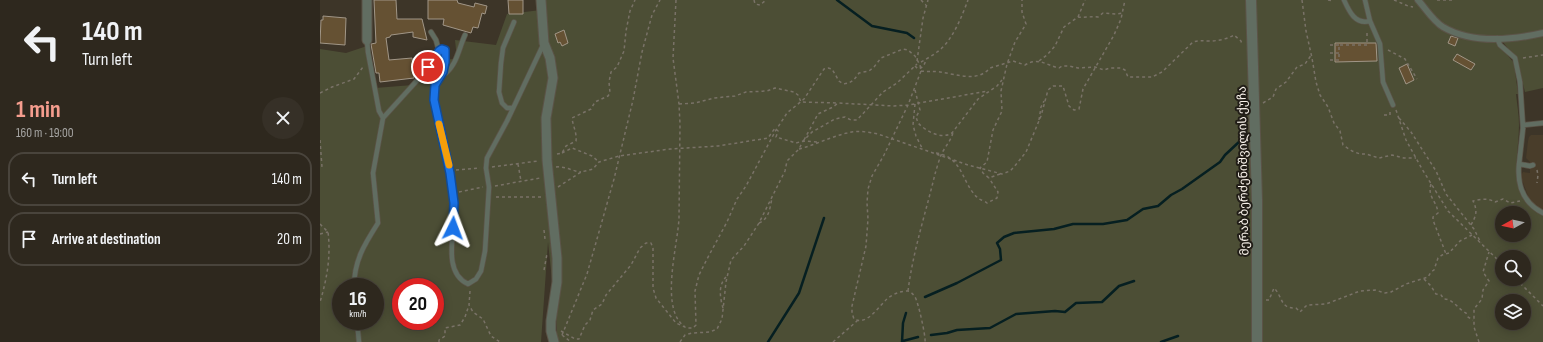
<!DOCTYPE html>
<meta charset="utf-8">
<style>
:root{--surface:#2e281e;--page:#363027;--text:#f1f3f6;--muted:#a7a6a4;--line:#49443c;--accent:#f59d8e}
body{margin:0;font-family:"Sofia Sans Condensed","Noto Sans Georgian",sans-serif;background:var(--page);color:var(--text);height:100vh;display:flex;flex-direction:column;font-size:15px;white-space:nowrap}
*{box-sizing:border-box;margin:0}
p{font-size:13px;color:var(--muted)}
.icon{flex:none;width:22px;height:22px;fill:none;stroke:currentColor;stroke-width:2;stroke-linecap:round;stroke-linejoin:round}
.map{position:relative;flex:1;overflow:hidden}
.panel{display:flex;flex-direction:column;background:var(--surface);width:320px}
.panel>*{flex:none}
.hud{background:#2e281e;color:var(--text);overflow:hidden}
.needle{width:26px;rotate:262deg}
.buttons{position:absolute;left:1175px;top:206px;display:grid;gap:8px}
.buttons a{display:grid;place-items:center;width:36px;height:36px;border-radius:50%;background:var(--surface);box-shadow:0 2px 10px #0003,0 0 0 1px var(--line);font-size:20px}
.speed{position:absolute;left:12px;top:278px;display:flex;gap:8px;font-size:20px;font-weight:700;text-align:center}
.speed>*{display:grid;place-content:center;width:52px;height:52px;border-radius:50%;background:var(--surface);box-shadow:0 2px 10px #0003,0 0 0 1px var(--line);line-height:1}
.speed small{font-size:10px;font-weight:400}
.speed .limit{border:6px solid #d22;background:#fff;color:#111}
.pin{position:absolute;display:grid;place-items:center;width:34px;height:34px;color:#fff;margin:-17px;border:2px solid #fff;border-radius:50%;box-shadow:0 1px 4px #0007}
.me{position:absolute;width:44px;margin:-22px;rotate:3deg;stroke-linejoin:round;filter:drop-shadow(0 0 3px #0008)}
.turn{display:flex;align-items:center;gap:14px;height:84px;padding:0 16px;font-size:18px}
.turn .icon{width:52px;height:52px;stroke-width:2.5}
.turn b{display:block;font-size:28px;line-height:34px}
.round{display:grid;place-items:center;flex:none;width:42px;height:42px;border-radius:21px;background:var(--page)}
.headline{display:flex;align-items:center;justify-content:space-between;height:68px;padding:0 16px}
h1{font-size:24px;font-weight:700;line-height:30px;color:var(--accent)}
ul{padding:0;list-style:none}
li{display:flex;align-items:center;gap:12px;height:54px;margin:0 8px 6px;padding:0 8px;border:2px solid var(--line);border-radius:16px}
li div{flex:1}
li b{display:block;font-size:15px}
li em{font-style:normal}
main{display:flex;flex:1;min-height:0}
.map>svg:first-child{display:block}
.built{fill:#493d2a}
.green{fill:#4c4e35;fill-rule:evenodd}
.lines{fill:none;stroke-linecap:round;stroke-linejoin:round}
.stream{stroke:#061f21;stroke-width:2.5}
.building{fill:#655133;stroke:#a19687}
.service-casing{stroke:#5b5347;stroke-width:6}
.pedestrian-casing{stroke:#5b5347;stroke-width:8}
.minor-casing{stroke:#5b5347;stroke-width:11}
.tertiary-casing{stroke:#5b5347;stroke-width:12}
.path{stroke:#797267;stroke-width:1.5;stroke-dasharray:3 3;stroke-linecap:butt}
.service{stroke:#616d61;stroke-width:4.5}
.pedestrian{stroke:#616d61;stroke-width:6}
.minor{stroke:#616d61;stroke-width:9}
.tertiary{stroke:#616d61;stroke-width:10}
.route-casing{stroke:#114b97;stroke-width:10}
.route{stroke:#1a73e8;stroke-width:7}
.slow{stroke:#f59e0b;stroke-width:7}
.labels{text-anchor:middle;stroke-width:4;stroke-linejoin:round;paint-order:stroke}
.street-label{font-size:12px;fill:#f9f3eb;stroke:#211d17}
</style>
<main>
<section class="panel">
<div class="hud">
<div class="turn"><svg class="icon" aria-label="left" viewBox="0 0 24 24"><path d="M17 20v-9H6M10 6l-5 5 5 5"/></svg><div><b>140 m</b>Turn left</div></div>
</div>
<div class="headline"><div><h1>1 min</h1><p>160 m · 19:00</p></div><a class="round"><svg class="icon" aria-label="close" viewBox="0 0 24 24"><path d="M6 6l12 12M18 6L6 18"/></svg></a></div>
<ul>
<li><svg class="icon" aria-label="left" viewBox="0 0 24 24"><path d="M17 20v-9H6M10 6l-5 5 5 5"/></svg><div><b>Turn left</b></div><em>140 m</em></li>
<li><svg class="icon" aria-label="arrive" viewBox="0 0 24 24"><path d="M6 21V4h12l-3 4 3 4H6"/></svg><div><b>Arrive at destination</b></div><em>20 m</em></li>
</ul>
</section>
<div class="map">
<svg width="1223" height="342" viewBox="0 0 1223 342">
<rect width="100%" height="100%" fill="#3d3528"/>
<!-- built -->
<path class="built" d="M1211 135H1223V212L1210 201 1202 180 1201 175 1203 172 1210 173V162L1206 158 1208 141 1209 137Z"/>
<!-- green -->
<path class="green" d="M226 0H1223V88L1205 92 1197 60 1183 42 1179 45 1194 63 1198 94H1196C1197 104 1199 115 1199 125 1199 158 1185 197 1223 216V342H237V327L228 242 221 342H0V49L26 53 47 46 55 88 93 85 113 60 137 59 135 40 176 45 187 14 221 10 225 6ZM1182 213H1204V235H1182ZM1182 257H1204V279H1182ZM21 287H55V321H21ZM81 287H115V321H81ZM1182 301H1204V323H1182Z"/>
<g class="lines">
<!-- stream -->
<path class="stream" d="M517 0 552 26 587 33 594 38
M605 297 637 283 681 260 680 249 677 243 684 237 694 233 734 229 753 224H783L807 220 823 209 838 206 851 195 862 189 900 162 905 155 920 141
M611 335 627 333 637 330 670 328 696 314 735 311 745 312 756 303 782 302 799 286 814 281
M583 341 598 337
M448 342 479 293 504 218
M582 342 583 323 586 313
M841 342 858 336"/>
</g>
<!-- building -->
<path class="building" d="M54 0H76L77 19H102L107 40 93 37V32L71 35 70 37 66 38 69 60 92 58 94 78 60 82 59 73H56L51 44 56 43Z
M108 0H137L138 3 154 7 155 3 167 6 165 14 162 13 158 28 153 27 151 33 123 25 124 19H108Z
M188 0H203V14H189Z
M3 16 26 18 25 45 0 43 1 20H3Z
M244 30 248 43 242 46 240 42 238 43 235 34Z
M1131 36 1138 38 1135 46 1128 43Z
M1015 43H1056L1057 61 1015 62Z
M1137 54 1155 64 1151 70 1133 60Z
M1087 64 1094 80 1086 84 1079 68Z"/>
<g class="lines">
<!-- service casing -->
<g class="service-casing">
<path id="service" d="M1024 0C1029 11 1035 25 1050 21
M1045 0 1050 21 1060 44 1063 82 1073 105
M1177 38 1180 45 1195 58 1200 82 1203 128 1199 164 1210 166 1213 165
M47 40 48 52 59 111 63 118
M119 51 122 49 125 50C129 66 119 72 115 85 114 89 114 95 114 100 115 116 121 132 125 147 131 168 133 190 134 211 135 233 122 272 148 284L156 279 161 271 165 251 169 187 166 168 167 158 187 121 224 43
M123 72 126 73C137 64 139 48 145 35
M99 78 103 63
M192 108H187L182 103 179 92 181 63 183 48 194 22
M1203 125 1223 123
M1199 164C1197 185 1203 203 1223 213
M34 287C34 261 44 245 58 223L53 173 63 118 103 74 119 51 116 40 111 32
M37 321 39 342"/>
</g>
<!-- pedestrian casing -->
<g class="pedestrian-casing">
<path id="pedestrian" d="M1098 0C1106 9 1113 21 1123 27 1152 44 1192 40 1223 33"/>
</g>
<!-- minor casing -->
<g class="minor-casing">
<path id="minor" d="M47 0V40
M221 0 224 43 230 58 233 78 226 118 227 160 237 258V282L231 321V331L234 342"/>
</g>
<!-- tertiary casing -->
<g class="tertiary-casing">
<path id="tertiary" d="M931 0 937 200V342"/>
</g>
<!-- path -->
<path class="path" d="M356 0 353 58 359 104 360 124 359 218C358 245 339 309 365 327
M434 0 435 4 440 5 446 0
M601 0 606 5
M982 0 986 31 992 58 996 82 1000 95 1008 107 1014 123 1020 131 1023 145 1032 151 1040 154H1046L1059 158 1072 155 1084 158H1096
M1008 0 1013 1
M1074 0 1088 6 1093 7
M1117 0H1134
M758 17 765 0
M1010 45H1019
M1068 50 1085 59 1097 79
M1010 53H1019V45H1047V31
M1203 58 1223 55
M1010 60H1019V53
M597 61 603 18 608 0
M719 61 727 55 735 46 744 27 758 17C765 18 771 16 778 17L783 13 797 14 803 13
M601 62C606 59 612 56 617 52 632 42 642 16 648 0
M595 66 598 69C603 68 605 64 606 59
M601 71C607 72 613 71 620 72 636 74 657 83 670 68L693 61 705 65C718 57 726 65 739 68L742 66H749L758 68 775 67 784 70 790 68H801L805 70 808 77H832L842 72 873 42C879 40 883 41 889 41 898 41 907 39 914 35L921 41 922 45
M595 90 600 110 596 117 598 123C606 131 621 140 632 133L658 99 677 86 682 80
M0 93 12 87 34 79 43 67
M943 103 953 97 956 89 966 82 977 67 985 64 992 54
M359 104 375 103 394 98 415 96 426 92 447 91 455 88 474 92 478 95 481 102 518 103
M595 104 593 125 596 136 602 148
M1076 110 1086 140 1102 169 1128 211 1182 264
M1064 115H1070V110
M1079 118 1091 132 1116 171 1126 194 1154 229 1161 243
M719 120 721 107 724 101
M0 140 2 167 0 169
M484 140 498 114 513 107 518 103 574 106 588 105 668 91
M479 149C495 145 510 137 527 133 537 130 548 132 558 134L648 165 682 174 690 171 694 167 706 152 721 116 728 90 733 86H743L749 106 754 110 759 109 763 89 794 35 801 19 805 0
M242 153 252 148 272 156 279 162
M616 153C644 157 641 184 659 199 661 200 665 201 667 203L677 198 678 192 669 178
M237 154 242 153 246 146 256 141C257 133 253 126 252 118L271 109 275 102 288 96 290 93 289 82 291 72 297 67 304 51 306 31 310 11 315 0
M198 164 201 181
M172 167 218 161
M236 167C245 166 252 171 261 172
M136 170 160 168
M1217 170 1218 175 1217 183
M680 174 669 178 663 173 660 168 667 162 673 130 682 111 681 91 687 64 695 42 706 24 702 12V0
M1111 184C1107 197 1117 201 1118 213L1113 217V220L1126 254
M175 186 220 178
M238 187 261 172 273 169 279 162 299 156 350 149 398 146 442 139 448 138 455 128 458 131 456 137 476 143 483 141 498 142
M139 192 163 187
M176 197H222
M439 223C449 219 450 208 452 198
M0 224 8 232C11 256 7 279 0 302
M1151 225C1156 216 1158 211 1153 201 1161 199 1168 198 1175 202L1183 199 1190 203 1200 201
M224 230 225 239
M0 234 8 232
M224 270 227 254
M1104 279 1111 286 1116 294 1121 295 1124 299C1133 299 1138 309 1146 313L1148 317 1153 320
M1196 279 1223 306
M150 291 149 305 153 312 163 319 171 336 180 342
M588 291C593 251 606 212 615 174 617 168 619 159 622 153 625 147 632 139 633 132
M946 300H949L954 288C963 297 960 309 976 308L980 312 987 305 1006 304 1040 291 1055 290 1065 293 1071 292 1086 284 1108 277 1111 272 1114 270 1118 258 1122 255 1129 253 1140 241 1152 235
M403 308C400 298 398 285 406 277
M241 331 255 339H259L265 325 270 320 273 310 282 304 286 295 311 265 320 248 326 243H331L333 248V288L336 298 356 323 367 328H373L376 325 375 291 379 275 387 259 407 222 417 199 426 186 456 130 467 113 484 99 504 69 508 68 512 69 519 81 523 84C532 83 534 80 539 73L549 71 554 67 561 58 583 49 588 50 595 56 600 65 601 71 588 105 564 155 552 176 548 189 547 203 548 219 546 246 532 306V313L534 319C547 326 558 307 567 299 573 294 580 291 588 291 591 292 593 294 595 297 598 301 606 337 605 342
M242 335 267 274 275 246 294 179 313 100 322 52 332 15 340 0
M242 335 251 342
M119 342V340L125 336V328L140 325 145 317 149 305
M360 342 365 335 372 333 390 332 397 329 402 319 406 282 411 260 424 246 439 223 465 171 467 161 479 149 483 141 492 132 515 119 525 117 531 120H537L563 92 577 83 597 64
M513 342 537 321
M1159 342 1154 327V309L1162 299 1163 290 1169 281 1163 272 1169 252"/>
<!-- service -->
<use href="#service" class="service"/>
<!-- pedestrian -->
<use href="#pedestrian" class="pedestrian"/>
<!-- minor -->
<use href="#minor" class="minor"/>
<!-- tertiary -->
<use href="#tertiary" class="tertiary"/>
</g>
<g class="lines">
<!-- route casing -->
<g class="route-casing">
<path id="route" d="M108 67 119 51 122 49 125 50V62L123 72 115 85 114 100 130 173 134 203 133 228"/>
</g>
<!-- route -->
<use href="#route" class="route"/>
<!-- slow -->
<path class="slow" d="M119 124 129 165"/>
</g>
<g class="labels">
<!-- street labels -->
<g class="street-label">
<text transform="translate(923 171) rotate(-91)" y="4">მერაბ ბერძენიშვილის ქუჩა</text>
</g>
</g>
</svg>
<div class="buttons">
<a><svg class="needle" viewBox="-14 -14 28 28"><path d="M0-13l5 13h-10z" fill="#e53935"/><path d="M0 13l5-13h-10z" fill="#a7a6a4"/></svg></a>
<a><svg class="icon" aria-label="search" viewBox="0 0 24 24"><circle cx="10" cy="10" r="6"/><path d="M15 15l6 6"/></svg></a>
<a><svg class="icon" aria-label="layers" viewBox="0 0 24 24"><path d="M12 4l9 5-9 5-9-5zM3 14l9 5 9-5"/></svg></a>
</div>
<div class="speed"><div>16<small>km/h</small></div><div class="limit">20</div></div>
<div class="pin" style="left:108px;top:67px;background:#d93025"><svg class="icon" aria-label="arrive" viewBox="0 0 24 24"><path d="M6 21V4h12l-3 4 3 4H6"/></svg></div>
<svg class="me" style="left:133px;top:228px" viewBox="-20 -20 40 40"><path d="M0-17L14 15 0 8-14 15z" fill="#1a73e8" stroke="#fff" stroke-width="4"/></svg>
</div>
</main>
